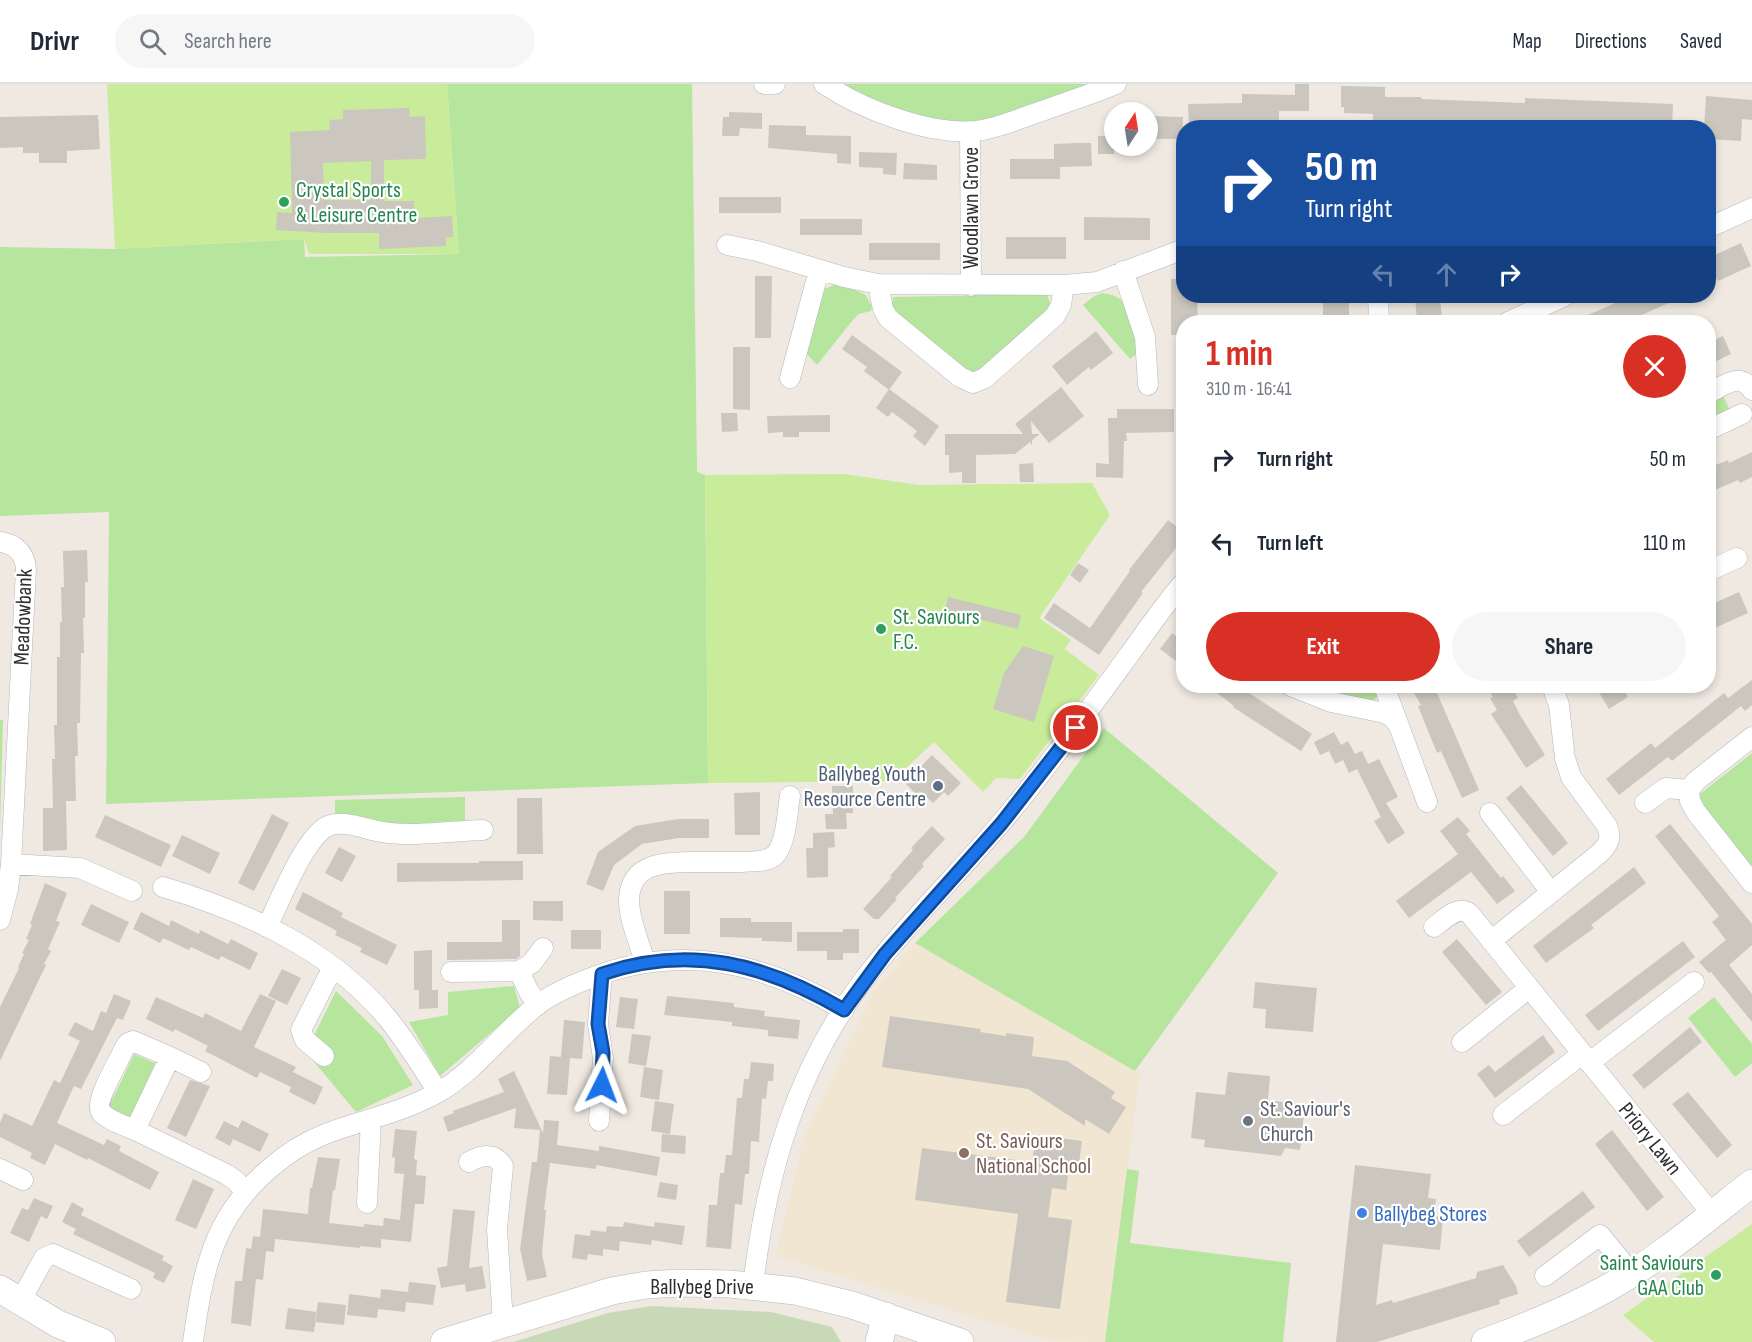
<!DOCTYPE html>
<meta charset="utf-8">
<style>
:root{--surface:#fff;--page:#f6f6f7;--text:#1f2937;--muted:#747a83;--line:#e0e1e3;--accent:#d93025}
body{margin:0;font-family:"Sofia Sans Condensed",sans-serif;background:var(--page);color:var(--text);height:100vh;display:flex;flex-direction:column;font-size:22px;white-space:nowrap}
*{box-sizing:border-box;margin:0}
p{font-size:20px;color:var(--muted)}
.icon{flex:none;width:33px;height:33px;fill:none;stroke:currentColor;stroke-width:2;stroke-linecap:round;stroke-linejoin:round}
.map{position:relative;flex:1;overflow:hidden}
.drawer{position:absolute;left:1176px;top:231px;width:540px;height:378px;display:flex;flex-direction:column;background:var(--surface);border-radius:24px;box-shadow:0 3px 9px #0003}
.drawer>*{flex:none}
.top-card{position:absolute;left:1176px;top:36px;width:540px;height:183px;border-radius:24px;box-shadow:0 3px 9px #0003;background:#1a4fa0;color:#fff;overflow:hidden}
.needle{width:39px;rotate:12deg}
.tools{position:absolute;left:1104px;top:18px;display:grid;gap:12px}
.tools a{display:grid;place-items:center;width:54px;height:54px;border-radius:50%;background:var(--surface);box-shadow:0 3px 9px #0003;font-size:30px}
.pin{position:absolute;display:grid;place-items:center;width:51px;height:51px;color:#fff;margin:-26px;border:3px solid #fff;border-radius:50%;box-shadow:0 2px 6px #0007}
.me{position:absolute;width:66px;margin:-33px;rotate:3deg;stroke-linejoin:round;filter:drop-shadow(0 0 4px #0008)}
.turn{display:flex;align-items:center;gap:21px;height:126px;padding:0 30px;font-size:27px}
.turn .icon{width:78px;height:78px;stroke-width:2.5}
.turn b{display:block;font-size:42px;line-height:51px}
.lanes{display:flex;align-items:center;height:57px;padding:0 30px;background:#0003;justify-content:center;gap:30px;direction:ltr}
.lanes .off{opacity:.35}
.round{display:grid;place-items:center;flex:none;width:63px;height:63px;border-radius:32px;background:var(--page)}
.head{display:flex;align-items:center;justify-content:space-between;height:102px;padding:0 30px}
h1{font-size:36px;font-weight:700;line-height:45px;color:var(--accent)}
.cta{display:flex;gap:12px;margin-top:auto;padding:12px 30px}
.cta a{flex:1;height:69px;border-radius:36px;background:var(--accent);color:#fff;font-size:24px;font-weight:700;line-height:69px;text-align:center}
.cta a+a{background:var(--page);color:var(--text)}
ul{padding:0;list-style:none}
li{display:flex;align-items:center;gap:18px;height:84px;padding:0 30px}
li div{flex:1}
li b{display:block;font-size:22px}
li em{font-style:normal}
header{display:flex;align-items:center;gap:36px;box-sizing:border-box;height:84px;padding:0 30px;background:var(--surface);border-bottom:2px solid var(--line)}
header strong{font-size:28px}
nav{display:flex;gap:33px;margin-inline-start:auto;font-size:21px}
.search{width:420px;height:54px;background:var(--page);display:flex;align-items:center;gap:15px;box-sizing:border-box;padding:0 21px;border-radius:33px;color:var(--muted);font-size:22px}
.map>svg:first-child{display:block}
.education{fill:#f0e6d1}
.green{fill:#b6e59e}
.cemetery{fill:#c8d9b8}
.pitch{fill:#c9ec9a}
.building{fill:#cbc7bf;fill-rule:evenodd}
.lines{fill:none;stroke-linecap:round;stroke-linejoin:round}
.street-casing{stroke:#b4b7c1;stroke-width:21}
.secondary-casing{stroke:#b4b7c1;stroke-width:28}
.street{stroke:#fff;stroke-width:20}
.secondary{stroke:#fff;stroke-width:27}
.route-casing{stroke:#114b97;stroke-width:15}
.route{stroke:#1a73e8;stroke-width:10}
.leisure-dot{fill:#2e9e5b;stroke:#fff;stroke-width:2}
.service-dot{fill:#5c6f8a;stroke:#fff;stroke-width:2}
.worship-dot{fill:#6b7280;stroke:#fff;stroke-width:2}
.education-dot{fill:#8d6e63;stroke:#fff;stroke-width:2}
.shop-dot{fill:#3f7fe0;stroke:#fff;stroke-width:2}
.labels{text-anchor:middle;stroke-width:4.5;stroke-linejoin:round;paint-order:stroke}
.leisure-label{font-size:22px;fill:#27864d;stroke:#fff;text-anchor:start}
.street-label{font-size:22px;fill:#2e2e2e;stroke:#fff}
.service-label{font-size:22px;fill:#4e5e75;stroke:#fff;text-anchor:end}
.worship-label{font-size:22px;fill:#5b616d;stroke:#fff;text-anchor:start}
.education-label{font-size:22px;fill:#785e54;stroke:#fff;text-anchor:start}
.shop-label{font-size:22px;fill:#366cbe;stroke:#fff;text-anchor:start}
</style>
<header>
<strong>Drivr</strong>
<div class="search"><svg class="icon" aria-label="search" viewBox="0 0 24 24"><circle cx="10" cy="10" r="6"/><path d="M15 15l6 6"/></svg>Search here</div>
<nav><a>Map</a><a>Directions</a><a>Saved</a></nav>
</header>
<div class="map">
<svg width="1752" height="1258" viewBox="0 0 1752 1258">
<rect width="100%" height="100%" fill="#efe9e1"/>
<!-- education -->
<path class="education" d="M915 859 1140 989 1105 1258 1051 1257 776 1172 804 1052 875 906Z"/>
<!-- green -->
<path class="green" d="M447 0H692L697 388 705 391 708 699 106 720 109 428 0 432V163L115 165 304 155 305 173 459 170Z
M843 0H1095L985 36C973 37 960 39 948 37 913 32 874 19 843 0Z
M839 199 866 211 872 223 871 227 859 230 852 237 817 281 805 268 822 206Z
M1102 209C1136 213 1134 241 1139 268L1130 275 1083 221 1093 213Z
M1047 210 1050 219 1049 226 978 288 970 290 892 225 893 213Z
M1723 311 1730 327 1709 337 1708 317Z
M1313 602H1377L1380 608 1374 616 1351 615Z
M0 636H3L0 745Z
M1104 644 1278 789 1135 987 915 859 1024 753Z
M1752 669V785L1696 713Z
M465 713V737L406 745 335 729V716Z
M514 902 520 924 440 992 409 938 448 931V908Z
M336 907 382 952 413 1001 356 1028 306 968Z
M1714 913 1752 960V979L1735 993 1688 934Z
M134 970 159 981 132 1039 107 1027Z
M1127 1085 1139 1087 1130 1159 1291 1179 1283 1258H1105Z"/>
<!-- cemetery -->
<path class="cemetery" d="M652 1222 771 1228 832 1243 841 1258H513L608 1229Z"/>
<!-- pitch -->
<path class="pitch" d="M107 0H447L459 170H309L304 155 115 165Z
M844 390 919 401 1092 399 1110 431 1039 534 1071 556 1065 565 1099 591 1020 695 996 694 983 708 934 658 892 697 708 699 705 391Z
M1752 1140V1258H1654L1623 1231Z"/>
<!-- building -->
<path class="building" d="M1295 0H1309V27H1279V44L1189 43 1188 20 1242 19V10L1295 11Z
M1341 2 1385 3V13H1421V15L1525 19V14L1673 20 1672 43 1615 40V44H1599V41L1540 38V44H1474V37H1421V41L1373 40V30L1344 29V23H1341Z
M1706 12 1752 16V36L1742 35 1741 57 1708 55V44H1704Z
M409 24 410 33 425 32 426 75 384 76V117H414V134L452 132 453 153H446V162L379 165V149H327L276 146 277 128 292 129 290 48 330 46 329 36 343 35V26ZM371 77V116H324L323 79Z
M729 28 762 29V45L740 44 739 52H722L723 33H729Z
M98 31 100 65 67 67V79H39V69H23V63L0 64V33Z
M1151 32 1183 33 1182 55H1150Z
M769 41 806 42V51L851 52V80L837 79V70L768 64Z
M1098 52H1114V70H1098Z
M1076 59H1091L1092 82 1060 83V95H1010V75H1054V60Z
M859 68 897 69 896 91 883 90V84L859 83Z
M904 79 937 81V96L903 95Z
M719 113H781V129H719Z
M1084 133 1150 134V156H1084Z
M800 135H862V151H800Z
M1006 153H1066V175H1006Z
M869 159H940V176H869Z
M1741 159 1751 182 1718 197 1708 174Z
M755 192H772L771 254H755Z
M1171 195H1184V212H1197L1198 238H1184V251H1171Z
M1323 212H1349V238H1323Z
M1415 212H1440L1442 238H1417Z
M1631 212H1684L1635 234 1637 238H1572Z
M1096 247 1113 269 1091 286 1089 283 1067 301 1052 282Z
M852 251 902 288 889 306 864 287 867 283 842 265Z
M1723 252 1731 270 1708 281V259Z
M733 263H750V326L733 325Z
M1061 303 1084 332 1061 350 1049 359 1031 337 1032 350H1040L1032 356V362L1030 358 1015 370 976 371V399H962V388L949 389V371H945V350H1023L1015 340Z
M889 305 939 342 925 362 913 352 917 347 904 337 892 328 888 333 876 324Z
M1117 325H1174V348L1126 349 1127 357H1124L1123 394 1096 393V379L1109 380 1108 334H1117Z
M721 329H737L738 347 722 348Z
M830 331V348H799V353H783V348L768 349 767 332Z
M1752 368V393L1740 399 1738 396 1708 409V384L1728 376 1729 379Z
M1033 379 1034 398H1020L1019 380Z
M1168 436 1184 448V454L1141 508 1143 509 1099 571 1044 534 1054 519 1090 544 1130 487 1129 486Z
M87 466 88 498H85V534H83L84 569H81L80 639H77L78 672H75L76 717H66L67 766 43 767V724H53L52 675H55L54 641H57V573H60V538H62L61 503H64L63 467Z
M1078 479 1089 486 1080 499 1070 491Z
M1739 508 1748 529 1708 547V522Z
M948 513 1021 531 1018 545 945 527Z
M1172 549 1184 558V583L1160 565Z
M1023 562 1054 572 1034 638 993 625 1004 589Z
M1752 596V621L1745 627 1741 622 1672 677 1668 673 1619 711 1606 695 1651 659 1655 664 1724 609 1728 614Z
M1208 602H1238L1312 650 1301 667 1233 623 1234 622Z
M1410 602H1434L1479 706 1462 714 1441 667 1437 669 1418 622 1421 621Z
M1486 602H1511L1518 614 1513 617 1520 631 1545 671 1526 684 1491 630 1497 626 1490 614 1493 613Z
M1595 602H1621L1628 613 1609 625Z
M1334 648 1341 661 1348 657 1355 670 1362 667 1368 680 1379 675 1398 713 1386 719 1405 749 1388 760 1374 737 1381 733 1357 685 1349 689 1343 676 1335 680 1329 667 1320 671 1314 658Z
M932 671 961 699 948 712 944 708 933 719 920 707 917 711 905 699Z
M1521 701 1568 759 1553 772 1506 714Z
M832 702H853V729H846L847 745H826L825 730H833Z
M760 708V751H735L734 709Z
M517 714H542L543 770H517Z
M272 730 289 739 254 807 238 799Z
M105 731 171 761 161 783 95 753Z
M1458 733 1470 747 1466 750 1501 794 1503 792 1515 807 1497 820 1471 788 1409 834 1396 817 1458 770 1440 747Z
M678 735H709V754H679L642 760 614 781 603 807 586 800 598 768 635 742Z
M1670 740 1752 840V861L1729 881 1752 910V938L1711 888 1709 889 1699 878 1726 856 1712 838 1719 832 1655 752Z
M932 742 945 755 922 780 924 782 895 814 897 815 879 835H874L863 825 892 793 890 792 913 766 911 764Z
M834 748 835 763 828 764V793L807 794 806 764H813V749Z
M182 751 220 769 210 790 172 772Z
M339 763 356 772 342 798 325 789Z
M479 777H523V796L397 798V779H479Z
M1634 783 1646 799 1591 841 1594 844 1546 879 1533 862Z
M45 799 67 809 56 837 60 838 48 865 51 867 44 880 46 881 0 977V923L19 884 18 883 24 870 22 869 29 856 26 855 32 841 30 840Z
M664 807H690V850H664Z
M303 808 343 829 341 833 397 861 387 881 360 868 362 864 335 851 337 847 295 825Z
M533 817H563V837L533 836Z
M91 820 129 838 119 859 81 841Z
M141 828 169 842 171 836 199 850 200 846 228 860 231 855 258 869 250 886 221 872 219 876 191 863 189 866 163 854 160 859 133 845Z
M720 834H751V838H792V858L762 857V854L720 853Z
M502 836H520V872L516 875 447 876V858H502Z
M843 845H859V869H843V876H827V867H797V848H843Z
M571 846H601V865H571Z
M1457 855 1502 908 1486 921 1442 868Z
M1683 857 1695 873 1598 947 1585 931Z
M432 866V906H438V924L419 925V906H414V867Z
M282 885 301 894 287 921 268 912Z
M1255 898 1317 904 1313 948 1265 944 1266 925 1253 924Z
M114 910 131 917 123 936 117 934 81 1005 74 1002 57 1039 104 1061 107 1055 121 1062 119 1067 159 1088 150 1106 88 1074 87 1076 55 1060 45 1081 30 1074 32 1069 0 1053V1039L4 1029 32 1042 54 996 60 999 80 957 68 951 75 938 93 947 101 927 106 929Z
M260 910 276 917 254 963 296 983 293 988 323 1003 315 1021 289 1008 291 1003 260 988 257 994 205 967 208 962 175 945 173 948 146 935 156 913 203 934 205 929 241 947Z
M667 912 734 919V923L765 927 764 932 800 936 798 955 768 952V946L732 942V938L664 931Z
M620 913 638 915 634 945 616 943Z
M890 932 981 945 980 948 1006 952V949L1034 953 1032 972 1067 977 1115 1008 1111 1014 1126 1023 1109 1050 1085 1035V1042L1028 1005 882 983Z
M564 936 585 938 582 975 570 974 567 1011 547 1010 550 972 563 973H561Z
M1690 943 1702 958 1644 1005 1632 991Z
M632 950 651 952 646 982 628 979Z
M1543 951 1555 968 1495 1014 1477 990 1489 981 1495 988Z
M751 978 774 980 773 997H768L766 1015 762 1014 759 1058 751 1057 749 1090H745L742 1121 735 1120 731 1165 706 1163 709 1121H717L720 1089H724L726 1071H732L737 1014H742L744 995H749Z
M644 983 663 986 659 1016 640 1013Z
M514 987 543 1049 544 1036 559 1037 557 1061 599 1067V1062L660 1073 657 1092 596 1081V1085L550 1079 544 1126H546L542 1170 547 1193 527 1197 520 1165 532 1078H537L540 1046 514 1044 516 1024 448 1048 443 1033 454 1029 453 1027 504 1008 498 995Z
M1228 988 1270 992 1268 1016 1305 1021 1300 1066 1285 1064 1281 1072 1204 1063 1205 1056 1191 1054 1196 1008 1225 1011Z
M190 996 210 1002 186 1053 167 1044Z
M1688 1008 1732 1061 1717 1074 1672 1020Z
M655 1017 674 1020 670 1050 651 1047Z
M242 1036 269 1050 260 1068 233 1055Z
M224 1037 238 1044 230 1062 215 1054Z
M395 1045 417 1047 414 1075 417 1076 416 1091 394 1089 395 1074 392 1073Z
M1612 1046 1664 1113 1647 1127 1595 1060Z
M662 1050 686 1052 685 1070 661 1068Z
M1036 1051 1082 1057 1078 1087 1069 1086 1066 1106 1052 1104 1048 1133 1072 1136 1060 1225 1006 1218 1018 1130 915 1116 922 1064 1032 1078Z
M318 1073 340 1075 335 1106H333L329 1139 364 1143V1140L383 1142 384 1134 400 1136 404 1090 426 1092 424 1120H415L411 1158 381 1155V1164L360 1162V1164L275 1155 274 1168 266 1167 263 1196 256 1195 251 1242 231 1239 235 1197H242L246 1164 251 1165 253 1152 260 1153 263 1125 308 1130 310 1104H312Z
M1355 1081 1431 1090 1428 1114 1436 1115 1434 1132 1443 1133 1440 1166 1383 1160 1376 1221 1392 1216 1393 1219 1476 1194 1477 1188 1503 1181 1516 1202 1518 1210 1499 1216 1500 1220 1377 1258H1336Z
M193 1095 214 1105 196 1145 175 1136Z
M660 1098 678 1101 676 1116 657 1113Z
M1583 1107 1595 1123 1529 1173 1517 1157Z
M34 1114 53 1122 47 1135 41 1132 29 1158 10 1149 22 1124 28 1126Z
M72 1118 84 1125 81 1131 164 1172 162 1176 173 1182 164 1199 153 1194 155 1189 73 1150 76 1145 62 1138Z
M453 1125 475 1127 469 1184 482 1182 486 1204 466 1208 465 1200 441 1204 437 1184 447 1182Z
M624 1138 654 1143 655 1138 685 1142 682 1161 652 1156 651 1161 620 1157 619 1167 603 1165V1172L588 1170 587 1176 572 1174 575 1150 590 1152 591 1146 606 1148 607 1142 623 1143Z
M409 1198 436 1201 433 1221 406 1218 405 1228 378 1225 377 1234 347 1231 349 1210 380 1214V1216L381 1205 408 1208Z
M318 1218 346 1221 344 1241 315 1238Z
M288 1224 317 1228 314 1248 285 1245Z"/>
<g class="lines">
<!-- street casing -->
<g class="street-casing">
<path id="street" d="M764 0H775
M824 0C863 26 929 51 976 47 999 44 1021 34 1042 27 1067 18 1092 10 1116 0
M970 47 971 202
M1708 144 1752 124
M727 161 757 167 844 193 878 200 1064 201 1061 221 1055 232 985 294 973 299 960 293 888 234 883 225 878 200
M1123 187 1145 253 1148 301
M1064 201 1097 198 1184 165
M1378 212 1379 238
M1508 238 1565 212
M790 294 819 186
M1708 309C1724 302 1740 287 1752 306
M1708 346 1742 330
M0 458C15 460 25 469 26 485L11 780 8 805 0 836
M1708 487 1737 474
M1291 602 1331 618 1385 629 1393 634 1399 642 1384 602
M1552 602 1559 621 1564 666
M1399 642 1427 718
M1689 706 1690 717 1696 728 1752 799
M1645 719 1666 704 1689 706 1696 697 1752 653
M1490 729 1551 808
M11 780 80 784 132 807
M163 803C247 828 332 866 389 936 407 959 423 984 438 1008
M267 843C279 819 305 752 328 742 344 735 367 746 382 748 415 753 451 747 483 746
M1434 843C1444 836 1457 821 1469 829L1712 1130
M1491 857 1600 769C1609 760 1612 753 1607 742L1571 693 1565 674
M645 879C640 859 629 837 629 816 630 778 666 778 695 778 710 778 726 778 741 778 752 777 768 779 776 770 787 755 787 729 790 712
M519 887 529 908 538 921
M451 888 519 887 532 879 543 864
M1462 958 1529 904
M324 972 305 956 301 946 333 883
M170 973 201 988
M1589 979 1694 898
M1503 1031 1582 970
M599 1037 603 974 598 940 602 890
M135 1046C126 1042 107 1036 101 1028 94 1017 119 977 124 965L128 959 133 957 170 973 135 1046 226 1090 236 1097 245 1107
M469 1078C481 1071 495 1068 503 1082L497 1145 503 1239
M0 1085 23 1096
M367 1119 371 1036
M1545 1192 1600 1151 1632 1190
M753 1202C766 1090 796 985 865 894 913 832 971 778 1020 716 1058 669 1094 619 1129 571 1147 546 1164 521 1184 498
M20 1218 44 1174 53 1170 131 1205
M193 1258C203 1187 212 1134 269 1085 285 1071 303 1059 323 1051 361 1036 401 1029 437 1009 476 987 502 949 536 922 551 910 570 902 588 895 680 859 761 877 844 926"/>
</g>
<!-- secondary casing -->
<g class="secondary-casing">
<path id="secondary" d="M0 1205 58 1240 102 1258
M444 1258 612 1207 646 1201 680 1199 730 1200 795 1207 852 1221 960 1258
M879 1258 886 1232
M1485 1258C1528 1242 1571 1225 1611 1202 1662 1173 1706 1135 1752 1099"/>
</g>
<!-- street -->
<use href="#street" class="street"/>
<!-- secondary -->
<use href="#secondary" class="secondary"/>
</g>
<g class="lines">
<!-- route casing -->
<g class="route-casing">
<path id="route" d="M602 1001 603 968 598 940 602 890C690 860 766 880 844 926L885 870 1001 740 1076 644"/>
</g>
<!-- route -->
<use href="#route" class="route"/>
</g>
<!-- markers -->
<g class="leisure-dot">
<circle cx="284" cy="118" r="6"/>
<circle cx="881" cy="545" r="6"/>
<circle cx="1716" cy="1191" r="6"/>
</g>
<circle class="service-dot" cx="938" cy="702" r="6"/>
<circle class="worship-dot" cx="1248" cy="1037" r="6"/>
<circle class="education-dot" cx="964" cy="1069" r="6"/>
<circle class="shop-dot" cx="1362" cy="1129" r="6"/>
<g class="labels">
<!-- leisure labels -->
<g class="leisure-label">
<text x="296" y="113">Crystal Sports<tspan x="296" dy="25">&amp; Leisure Centre</tspan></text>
<text x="893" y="540">St. Saviours<tspan x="893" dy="25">F.C.</tspan></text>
<text x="1704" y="1186" text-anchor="end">Saint Saviours<tspan x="1704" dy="25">GAA Club</tspan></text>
</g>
<!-- street labels -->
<g class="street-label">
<text transform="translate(970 124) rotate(-90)" y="8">Woodlawn Grove</text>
<text transform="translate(22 533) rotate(-88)" y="8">Meadowbank</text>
<text transform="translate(1651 1054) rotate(51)" y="8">Priory Lawn</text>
<text x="702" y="1210">Ballybeg Drive</text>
</g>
<!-- service labels -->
<g class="service-label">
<text x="926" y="697">Ballybeg Youth<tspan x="926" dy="25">Resource Centre</tspan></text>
</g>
<!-- worship labels -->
<g class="worship-label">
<text x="1260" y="1032">St. Saviour's<tspan x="1260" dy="25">Church</tspan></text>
</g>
<!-- education labels -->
<g class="education-label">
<text x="976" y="1064">St. Saviours<tspan x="976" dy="25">National School</tspan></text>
</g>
<!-- shop labels -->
<g class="shop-label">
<text x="1374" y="1137">Ballybeg Stores</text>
</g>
</g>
</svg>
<div class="tools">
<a><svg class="needle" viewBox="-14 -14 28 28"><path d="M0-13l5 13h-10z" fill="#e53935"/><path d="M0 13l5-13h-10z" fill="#747a83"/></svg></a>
</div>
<div class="pin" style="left:1076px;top:644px;background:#d93025"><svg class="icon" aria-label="arrive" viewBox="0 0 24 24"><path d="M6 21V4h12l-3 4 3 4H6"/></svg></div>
<svg class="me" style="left:602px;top:1001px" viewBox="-20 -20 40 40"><path d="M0-17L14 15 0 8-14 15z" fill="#1a73e8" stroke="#fff" stroke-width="4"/></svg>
<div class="top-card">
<div class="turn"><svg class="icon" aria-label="right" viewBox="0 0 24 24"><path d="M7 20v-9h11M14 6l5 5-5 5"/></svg><div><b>50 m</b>Turn right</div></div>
<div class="lanes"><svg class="icon off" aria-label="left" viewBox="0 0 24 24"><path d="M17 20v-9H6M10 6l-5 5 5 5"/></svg><svg class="icon off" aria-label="ahead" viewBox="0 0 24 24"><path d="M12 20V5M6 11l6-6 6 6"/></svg><svg class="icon" aria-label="right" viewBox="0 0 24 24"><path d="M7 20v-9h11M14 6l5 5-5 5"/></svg></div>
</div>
<section class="drawer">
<div class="head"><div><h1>1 min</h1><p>310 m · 16:41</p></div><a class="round" style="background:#d93025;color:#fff"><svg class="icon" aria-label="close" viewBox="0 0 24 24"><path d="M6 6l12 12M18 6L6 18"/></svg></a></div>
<ul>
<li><svg class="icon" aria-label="right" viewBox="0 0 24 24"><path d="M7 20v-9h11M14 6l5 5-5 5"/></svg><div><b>Turn right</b></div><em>50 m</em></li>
<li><svg class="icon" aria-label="left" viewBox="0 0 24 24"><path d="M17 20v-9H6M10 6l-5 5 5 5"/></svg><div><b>Turn left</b></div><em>110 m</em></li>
</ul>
<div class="cta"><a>Exit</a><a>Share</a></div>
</section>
</div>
